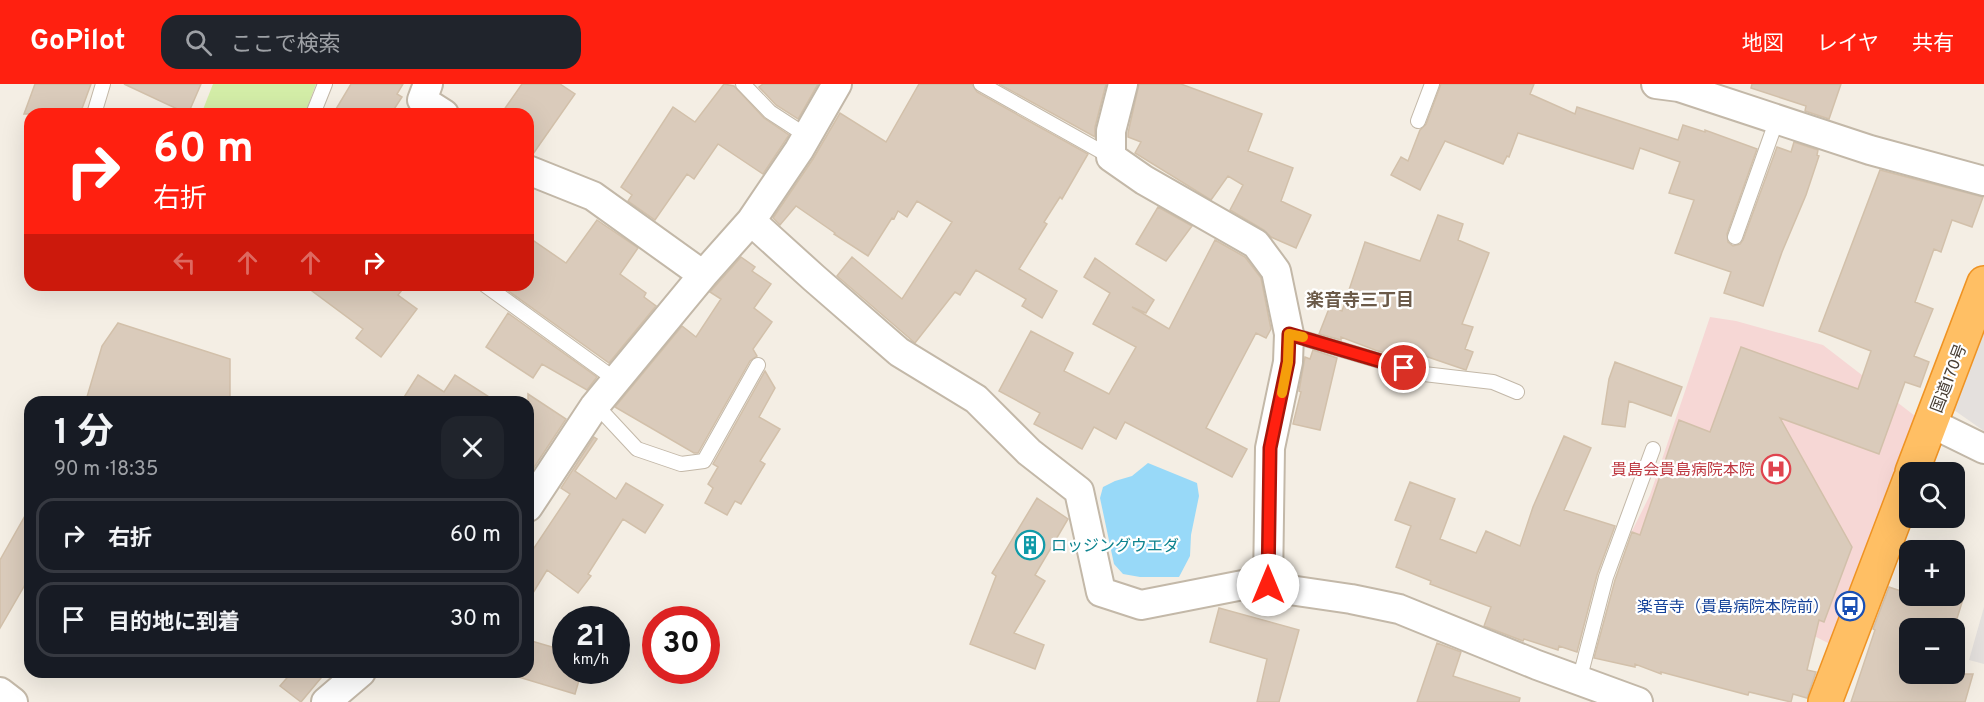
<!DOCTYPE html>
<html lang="ja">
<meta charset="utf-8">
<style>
:root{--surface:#171b24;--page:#20242c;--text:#f1f3f6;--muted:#9ea1a6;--line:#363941;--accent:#ff2010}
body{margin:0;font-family:Overpass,"Noto Sans JP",sans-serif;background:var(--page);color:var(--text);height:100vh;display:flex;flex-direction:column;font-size:22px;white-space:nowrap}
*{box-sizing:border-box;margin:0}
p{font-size:20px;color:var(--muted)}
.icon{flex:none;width:33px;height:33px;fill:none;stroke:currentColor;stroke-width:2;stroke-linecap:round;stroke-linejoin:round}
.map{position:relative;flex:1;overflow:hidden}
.details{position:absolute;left:24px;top:312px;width:510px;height:282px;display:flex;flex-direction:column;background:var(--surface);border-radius:18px;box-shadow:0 6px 24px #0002}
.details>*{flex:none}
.banner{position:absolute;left:24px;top:24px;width:510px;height:183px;border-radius:18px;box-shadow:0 6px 24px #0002;background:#ff2010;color:#fff;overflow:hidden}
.fabs{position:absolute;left:1899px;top:378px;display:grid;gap:12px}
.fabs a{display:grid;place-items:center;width:66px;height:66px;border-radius:12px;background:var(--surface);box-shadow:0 6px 24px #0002;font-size:30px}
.speed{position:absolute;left:552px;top:522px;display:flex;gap:12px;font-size:30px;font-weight:700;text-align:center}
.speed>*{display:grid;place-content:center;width:78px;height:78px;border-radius:50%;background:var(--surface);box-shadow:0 6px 24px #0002;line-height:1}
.speed small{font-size:15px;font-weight:400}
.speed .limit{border:9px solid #d22;background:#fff;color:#111}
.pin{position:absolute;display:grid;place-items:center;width:51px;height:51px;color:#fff;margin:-26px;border:3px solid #fff;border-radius:50%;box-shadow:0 2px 6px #0007}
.me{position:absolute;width:66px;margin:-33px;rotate:0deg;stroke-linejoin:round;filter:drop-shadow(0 0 4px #0008)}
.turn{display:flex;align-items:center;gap:21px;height:126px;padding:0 30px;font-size:27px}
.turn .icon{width:78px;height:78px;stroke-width:2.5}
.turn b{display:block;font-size:42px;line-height:51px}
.lanes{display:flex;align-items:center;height:57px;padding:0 30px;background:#0003;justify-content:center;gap:30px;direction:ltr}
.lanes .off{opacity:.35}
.round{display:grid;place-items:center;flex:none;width:63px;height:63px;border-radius:18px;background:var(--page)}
.headline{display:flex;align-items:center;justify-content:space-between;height:102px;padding:0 30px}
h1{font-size:36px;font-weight:700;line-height:45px}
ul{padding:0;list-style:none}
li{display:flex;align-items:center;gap:18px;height:75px;margin:0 12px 9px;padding:0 18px;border:3px solid var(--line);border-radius:18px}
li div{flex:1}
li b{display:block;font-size:22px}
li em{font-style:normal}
header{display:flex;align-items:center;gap:36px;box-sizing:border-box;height:84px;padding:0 30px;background:var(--accent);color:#fff}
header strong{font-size:28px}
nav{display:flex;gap:33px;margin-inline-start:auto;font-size:21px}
.search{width:420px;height:54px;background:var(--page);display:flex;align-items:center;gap:15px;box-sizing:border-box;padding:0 21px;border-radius:18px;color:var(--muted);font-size:22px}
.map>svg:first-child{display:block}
.medical{fill:#f6d7d5}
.green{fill:#d3eda7}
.parking{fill:#e4e0dd}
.water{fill:#98d9f8}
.building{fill:#dacbbb;stroke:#d2c0aa;stroke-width:1.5}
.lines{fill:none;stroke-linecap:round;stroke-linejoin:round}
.lane-casing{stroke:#c3b8a8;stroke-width:16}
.street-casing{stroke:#c3b8a8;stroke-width:32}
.highway-casing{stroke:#ef9323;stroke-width:36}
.lane{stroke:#fff;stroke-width:14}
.street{stroke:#fff;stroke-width:28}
.highway{stroke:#ffbf64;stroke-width:33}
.route-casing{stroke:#a6150a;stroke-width:15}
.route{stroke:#ff2010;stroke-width:10}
.slow{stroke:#f59e0b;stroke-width:10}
.labels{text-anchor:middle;stroke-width:4.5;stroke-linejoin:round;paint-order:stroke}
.street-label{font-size:16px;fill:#473d33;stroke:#fff}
.health-label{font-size:16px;fill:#be3a42;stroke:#fff;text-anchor:end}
.culture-label{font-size:16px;fill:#0d838f;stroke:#fff;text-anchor:start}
.transit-label{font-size:16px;fill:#164399;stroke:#fff;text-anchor:end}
.neighbourhood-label{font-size:18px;font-weight:bold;fill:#6b5a49;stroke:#fff}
</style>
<header>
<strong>GoPilot</strong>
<div class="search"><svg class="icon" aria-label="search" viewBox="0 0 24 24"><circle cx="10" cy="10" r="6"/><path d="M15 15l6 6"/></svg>ここで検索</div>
<nav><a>地図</a><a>レイヤ</a><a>共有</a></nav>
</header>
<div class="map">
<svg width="1984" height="618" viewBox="0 0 1984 618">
<rect width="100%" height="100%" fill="#f4eee4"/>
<!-- medical -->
<path class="medical" d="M1710 233 1736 237 1823 261 1915 332 1832 561 1715 502 1631 449 1650 411Z"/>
<!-- green -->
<path class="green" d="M213 0H316L305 30H208L202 28Z"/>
<!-- parking -->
<path class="parking" d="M1984 242V347L1954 326Z
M1984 523V580L1969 576Z"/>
<!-- water -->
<path class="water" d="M1148 379 1197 399 1199 412 1191 451 1190 472 1179 493H1140L1123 490 1114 480 1100 414 1103 403 1115 397 1132 392Z"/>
<!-- building -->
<path class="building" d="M35 0H91L80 30H24Z
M124 0H201L188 30Z
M351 0H403L397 10 402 13 391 30H333Z
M522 0H560L575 10 533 70H528V30H501Z
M724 0 734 2 764 34 789 51 763 90 718 60 694 95 687 90 655 136 628 117 632 111 621 103 673 23 695 38Z
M763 0H818L798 35 776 21 759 3Z
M919 0H972L977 8 1088 70 1062 115 1060 113 1044 138 1047 140 1019 185 1057 207 1042 234 1022 222 1026 215 976 186 960 211 955 208 915 259 837 192 852 173 902 215 952 138 917 117 907 133 898 127 894 135 892 134 868 172 834 150 835 149 796 122 780 141 773 134 813 75 840 29 886 58Z
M999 0H1106L1095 43V53Z
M1139 0H1181L1262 30 1248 67 1293 84 1281 117 1311 131 1296 164 1271 153 1264 146 1230 126 1243 101 1228 92 1211 116 1135 69 1141 58 1128 53V49Z
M1441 0H1534L1530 10 1575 30 1577 23 1678 56 1683 41 1705 48V46L1757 65 1727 150 1728 158 1733 162 1740 160 1743 156 1777 63 1791 68 1794 58 1818 66 1817 71 1819 72 1806 111 1782 168 1763 222 1724 209 1731 188 1675 169 1694 116 1669 109 1680 78 1640 64 1633 85 1518 49 1509 73 1507 72 1503 80 1445 57 1420 106 1391 91 1401 73 1408 77 1420 46 1426 40Z
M1752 0H1841L1829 35 1805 27 1806 22 1751 4Z
M1880 86 1983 113 1972 143 1952 136 1941 168 1934 165 1915 218 1933 225 1914 272 1929 278 1920 303 1905 298 1879 370 1780 334 1852 463 1824 538 1819 536 1807 586 1816 588 1807 614 1793 610 1791 618 1749 608 1748 611 1661 588V590L1635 580V583L1594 574 1615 496 1632 448 1640 451 1679 336 1710 348 1741 263 1858 305 1871 267 1819 247Z
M1158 123 1192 142 1166 177 1136 160Z
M1438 131 1463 140 1458 156 1489 169 1462 240 1473 243 1465 265 1473 268 1466 286 1425 272 1422 280 1375 266 1341 253V256L1319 250 1330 222 1342 227 1365 158 1420 177Z
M597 136 638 164 620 190 646 209 644 213 656 222 609 279 500 201H528V153L566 179Z
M1215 156 1245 173 1261 194 1271 245 1266 254 1256 249 1206 344 1247 365 1232 393 1125 338 1116 355 1094 343 1082 365 1034 340 1040 329 999 307 1031 247 1073 269 1064 287 1109 310 1136 263 1093 240 1110 209 1084 193 1095 174 1154 216 1146 229 1132 223 1169 245Z
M741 173 755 183 752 187 771 200 754 224 772 238 753 265 757 272 750 277 698 369H694L615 323 682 242 696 253 721 215 710 208Z
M304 201H406L398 211 417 225 381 273 356 254 363 245Z
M508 229 597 293 587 306 542 280 533 294 486 263Z
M118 239 230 275V318H104L87 313 102 262Z
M1313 266 1337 274 1320 346 1293 340 1301 308 1299 307 1305 273 1310 275Z
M1615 278 1682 303 1671 332 1629 317 1625 343 1602 340 1609 295Z
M765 287 775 304 759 333 780 345 760 377 765 380 741 420 735 417 727 431 705 419 713 404 708 400 718 383 713 380Z
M418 291 444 308 455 291 497 318H401Z
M528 310 566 335 533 385 528 382Z
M1564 352 1591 364 1564 426 1615 442 1597 491 1577 568 1559 562 1558 566 1524 555 1523 557 1484 542 1491 523 1430 500 1431 497 1396 483 1411 442 1395 436 1410 398 1455 415 1440 455 1476 469 1486 447 1520 462 1533 423Z
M594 353 597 355 575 387 616 415 626 399 663 421 645 449 623 435 588 490 591 492 578 509 547 486 528 517V473L570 410 561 404Z
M1037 414 1068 435 1035 491 1045 497 1014 549 1044 561 1035 585 970 560 996 492 992 489Z
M30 423V492L0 544V476Z
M1889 503 1910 510V512H1964L1954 544H1910V590H1973L1965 618H1851L1875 546 1873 545Z
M1219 524 1299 546 1279 618H1257L1267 575 1210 558Z
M528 556 566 567V586H582L575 610 515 592V588H528Z
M1437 559 1461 568 1453 592 1520 614 1519 618H1417Z
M292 588H326L301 618 280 602Z"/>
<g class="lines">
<!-- lane casing -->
<g class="lane-casing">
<path id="lane" d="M743 0 770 28 807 52
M981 0 1111 73
M94 30 103 0
M313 30 325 0
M1418 37 1432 0
M1735 153 1777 35
M485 201 616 296
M1289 250 1424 290 1493 298 1517 308
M596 321 637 365 681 380 704 377 758 281
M1579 597 1606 493 1653 365"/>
</g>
<!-- street casing -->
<g class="street-casing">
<path id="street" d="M428 0 422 16 444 30
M1123 0 1111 47V73L1144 96 1256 160 1276 187 1289 250 1288 278 1270 364 1268 501
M1656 0 1679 3 1870 66 1984 97
M528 86 593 112 703 191
M751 137 814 194 899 268 976 315 1029 368 1079 407 1101 508 1141 521 1248 500 1351 515 1399 525 1537 581 1638 618
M1931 339 1984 365
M528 423 594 323 703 191 751 137 799 66 837 0
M0 608 13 618
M326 618 361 588"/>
</g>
<!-- highway casing -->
<g class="highway-casing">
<path id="highway" d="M1912 388 1984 199
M1825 618 1910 395"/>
</g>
<!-- lane -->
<use href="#lane" class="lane"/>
<!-- street -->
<use href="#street" class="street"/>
<!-- highway -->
<use href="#highway" class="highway"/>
</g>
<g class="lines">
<!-- route casing -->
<g class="route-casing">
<path id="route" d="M1268 501 1270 364 1288 278 1289 250 1404 284"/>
</g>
<!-- route -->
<use href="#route" class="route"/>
<!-- slow -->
<path class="slow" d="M1282 309 1288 278 1289 250 1303 253"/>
</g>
<!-- icons -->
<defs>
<g id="hospital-ring" transform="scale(1.5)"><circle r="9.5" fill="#fff" stroke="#e0444e" stroke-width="1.5"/><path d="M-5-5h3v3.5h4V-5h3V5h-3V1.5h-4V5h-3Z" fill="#e0444e"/></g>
<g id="building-ring" transform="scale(1.5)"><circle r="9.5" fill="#fff" stroke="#0f9aa8" stroke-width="1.5"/><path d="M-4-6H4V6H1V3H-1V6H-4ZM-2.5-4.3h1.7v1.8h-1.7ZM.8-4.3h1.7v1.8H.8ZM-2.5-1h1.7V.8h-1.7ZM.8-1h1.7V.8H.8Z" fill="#0f9aa8"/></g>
<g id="bus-ring" transform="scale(1.5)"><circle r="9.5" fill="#fff" stroke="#1a4fb4" stroke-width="1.5"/><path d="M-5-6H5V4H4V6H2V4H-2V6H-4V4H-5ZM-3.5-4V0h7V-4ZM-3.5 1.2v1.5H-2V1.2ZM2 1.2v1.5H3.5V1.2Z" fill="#1a4fb4"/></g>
</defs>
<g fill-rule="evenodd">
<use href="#hospital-ring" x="1776" y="385"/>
<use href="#building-ring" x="1030" y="461"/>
<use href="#bus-ring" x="1850" y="522"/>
</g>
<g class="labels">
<!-- street labels -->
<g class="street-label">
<text transform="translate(1948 294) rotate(-69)" y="6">国道170号</text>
</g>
<!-- health labels -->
<g class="health-label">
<text x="1755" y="391">貴島会貴島病院本院</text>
</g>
<!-- culture labels -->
<g class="culture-label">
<text x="1051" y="467">ロッジングウエダ</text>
</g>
<!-- transit labels -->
<g class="transit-label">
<text x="1829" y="528">楽音寺（貴島病院本院前）</text>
</g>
<!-- neighbourhood labels -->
<g class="neighbourhood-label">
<text x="1360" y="222">楽音寺三丁目</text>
</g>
</g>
</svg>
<div class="fabs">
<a><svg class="icon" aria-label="search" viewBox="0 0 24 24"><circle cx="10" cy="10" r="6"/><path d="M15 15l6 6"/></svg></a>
<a>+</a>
<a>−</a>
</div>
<div class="speed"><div>21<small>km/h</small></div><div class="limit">30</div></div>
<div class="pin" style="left:1404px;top:284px;background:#d93025"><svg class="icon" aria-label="arrive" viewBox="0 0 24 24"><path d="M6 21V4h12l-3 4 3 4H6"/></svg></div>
<svg class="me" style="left:1268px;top:501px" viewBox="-20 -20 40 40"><circle r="19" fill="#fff"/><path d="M0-13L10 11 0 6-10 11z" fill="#ff2010"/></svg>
<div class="banner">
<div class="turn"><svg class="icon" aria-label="right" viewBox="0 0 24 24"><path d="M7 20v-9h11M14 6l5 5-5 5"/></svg><div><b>60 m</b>右折</div></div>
<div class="lanes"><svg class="icon off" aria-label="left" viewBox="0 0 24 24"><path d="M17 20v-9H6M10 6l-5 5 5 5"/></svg><svg class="icon off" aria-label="ahead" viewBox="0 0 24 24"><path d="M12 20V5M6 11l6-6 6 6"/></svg><svg class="icon off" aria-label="ahead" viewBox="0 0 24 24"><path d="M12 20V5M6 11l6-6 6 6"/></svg><svg class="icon" aria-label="right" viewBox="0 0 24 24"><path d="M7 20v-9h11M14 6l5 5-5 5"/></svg></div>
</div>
<section class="details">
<div class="headline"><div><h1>1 分</h1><p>90 m · 18:35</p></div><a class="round"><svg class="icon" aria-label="close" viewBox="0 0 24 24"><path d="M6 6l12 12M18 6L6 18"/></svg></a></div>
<ul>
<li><svg class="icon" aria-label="right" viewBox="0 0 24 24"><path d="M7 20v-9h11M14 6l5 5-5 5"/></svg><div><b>右折</b></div><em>60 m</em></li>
<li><svg class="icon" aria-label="arrive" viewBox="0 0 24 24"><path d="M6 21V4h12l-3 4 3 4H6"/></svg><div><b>目的地に到着</b></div><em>30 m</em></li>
</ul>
</section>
</div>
